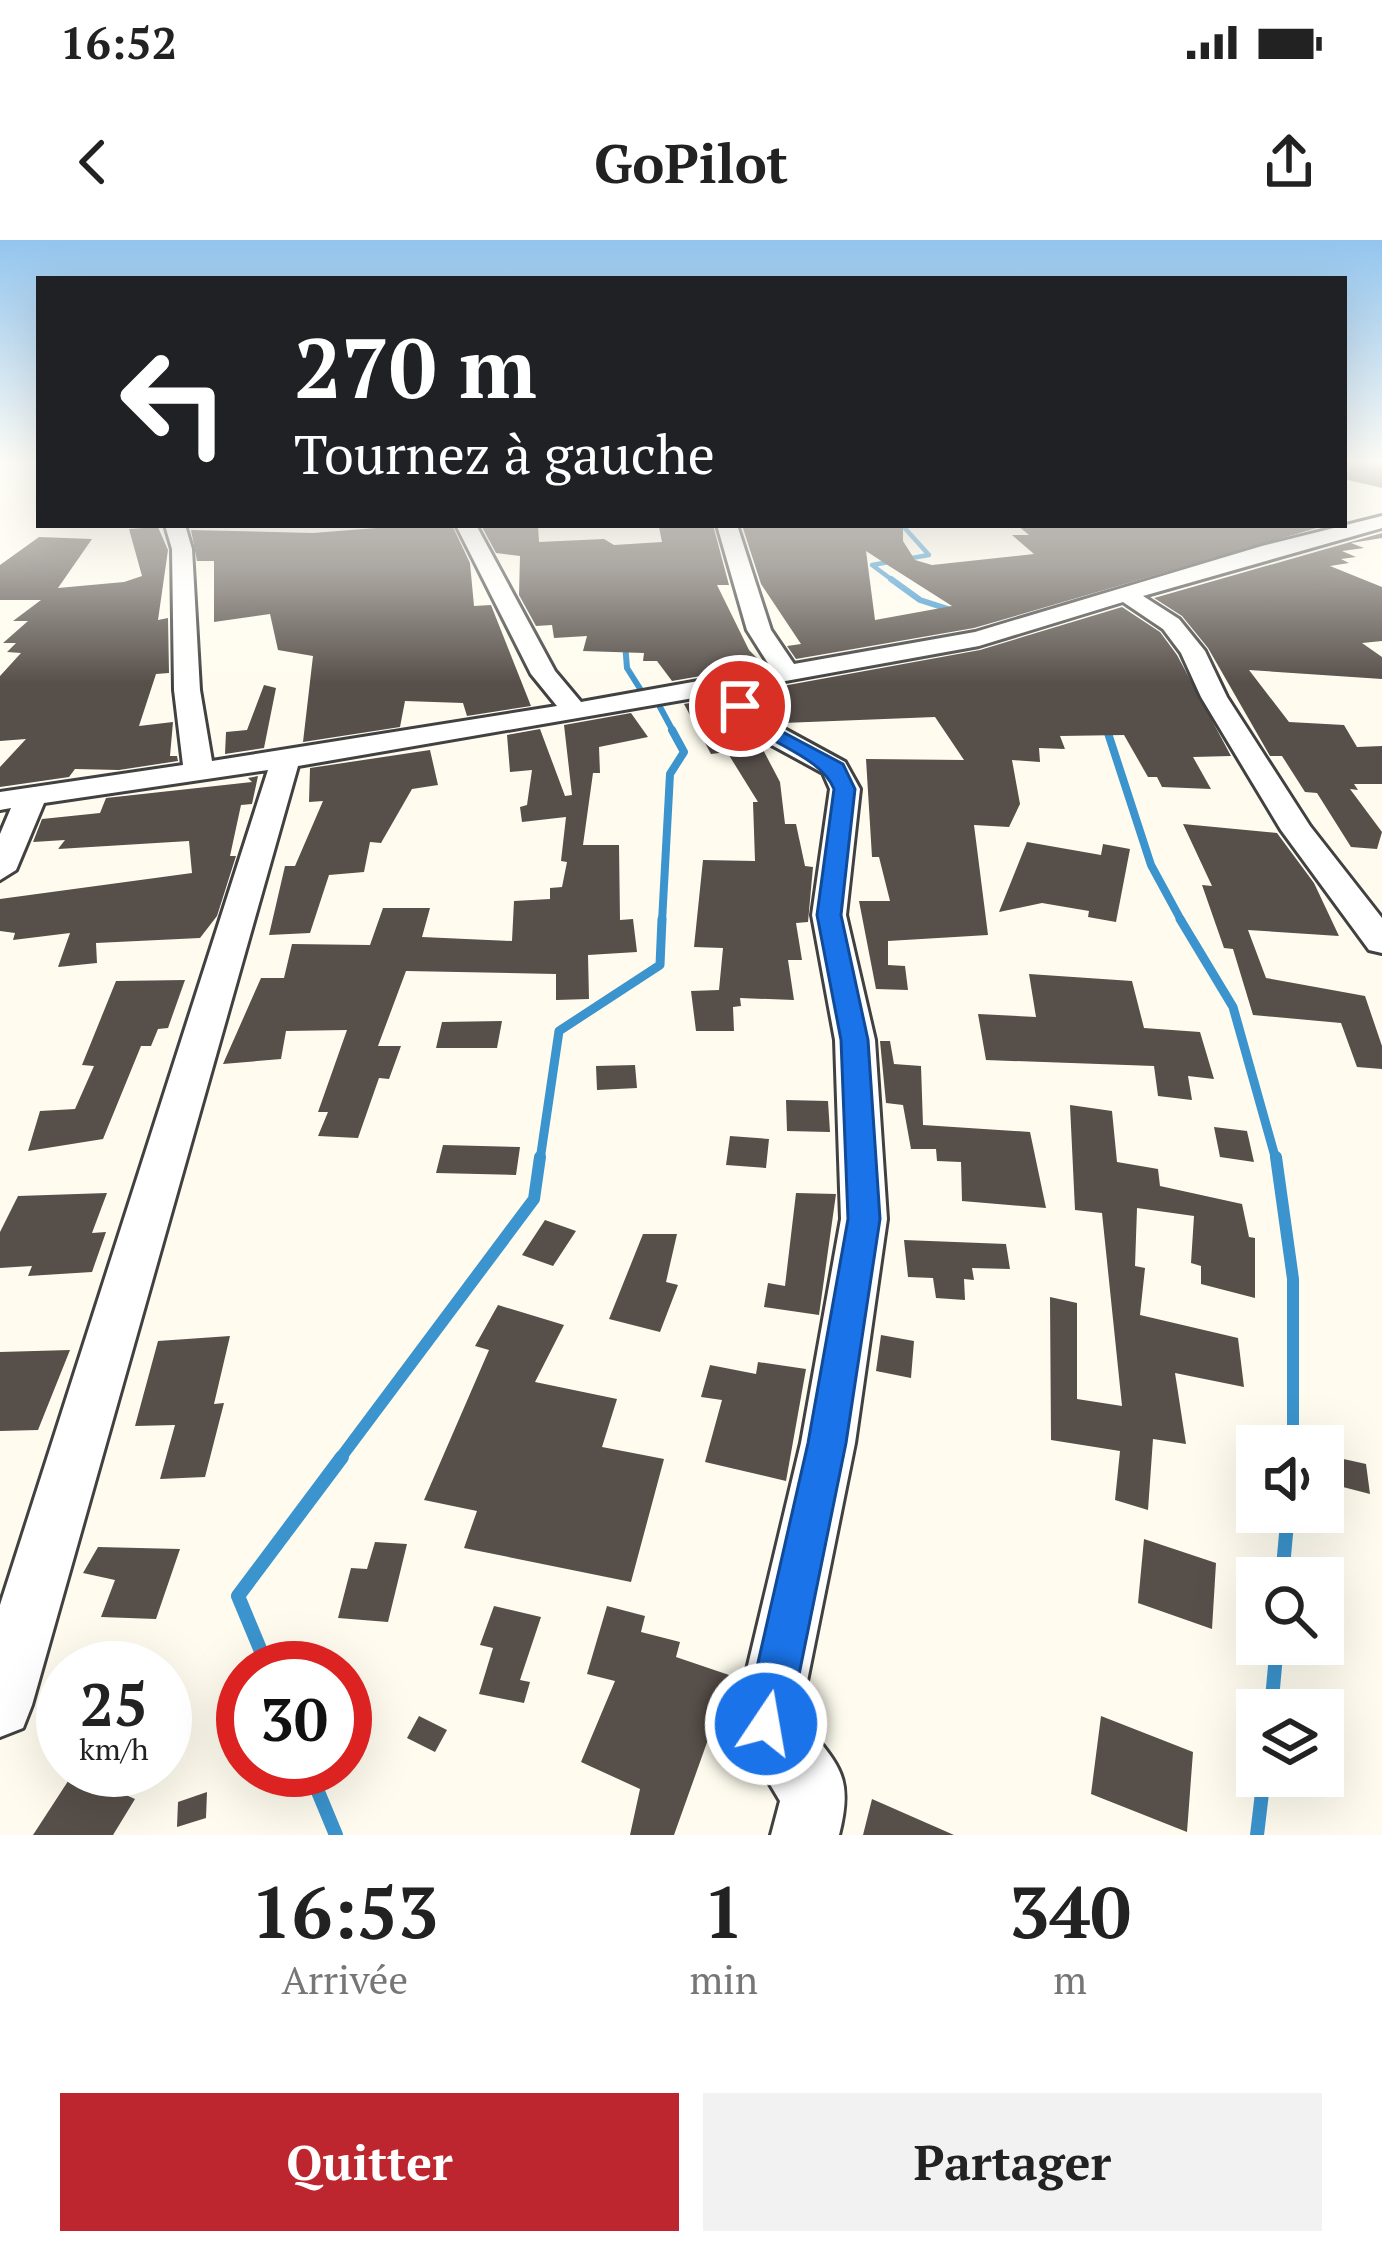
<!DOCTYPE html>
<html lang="fr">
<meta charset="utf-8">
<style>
:root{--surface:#fff;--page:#f2f2f2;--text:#222;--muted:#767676;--accent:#be262f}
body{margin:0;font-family:"PT Serif",serif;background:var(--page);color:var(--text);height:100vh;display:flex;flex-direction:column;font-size:45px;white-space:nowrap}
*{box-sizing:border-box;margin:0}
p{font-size:39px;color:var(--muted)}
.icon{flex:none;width:66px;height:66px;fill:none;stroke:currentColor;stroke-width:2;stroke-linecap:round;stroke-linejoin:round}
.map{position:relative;height:1595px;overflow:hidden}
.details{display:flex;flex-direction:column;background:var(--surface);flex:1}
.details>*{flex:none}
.guide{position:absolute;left:36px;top:36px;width:1311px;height:252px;border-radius:0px;box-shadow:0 12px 48px #0002;background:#202124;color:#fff;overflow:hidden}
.buttons{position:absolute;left:1236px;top:1185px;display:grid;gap:24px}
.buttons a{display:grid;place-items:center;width:108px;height:108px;border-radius:0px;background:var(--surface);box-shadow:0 12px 48px #0002;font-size:60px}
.speed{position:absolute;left:36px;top:1401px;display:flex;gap:24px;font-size:60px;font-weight:700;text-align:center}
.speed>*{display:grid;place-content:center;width:156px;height:156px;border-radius:50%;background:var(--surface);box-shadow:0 12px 48px #0002;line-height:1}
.speed small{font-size:30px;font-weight:400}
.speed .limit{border:18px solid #d22;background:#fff;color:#111}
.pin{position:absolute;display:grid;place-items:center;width:102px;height:102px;color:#fff;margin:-51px;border:6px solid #fff;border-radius:50%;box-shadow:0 3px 12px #0007}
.me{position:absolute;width:132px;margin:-66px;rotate:12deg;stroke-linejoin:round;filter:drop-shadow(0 0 9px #0008)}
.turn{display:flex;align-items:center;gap:42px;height:252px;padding:0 60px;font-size:54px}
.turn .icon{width:156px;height:156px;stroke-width:2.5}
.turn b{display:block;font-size:84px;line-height:102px}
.eta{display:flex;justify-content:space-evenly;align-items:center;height:204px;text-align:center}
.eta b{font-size:72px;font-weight:700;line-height:84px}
.primary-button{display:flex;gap:24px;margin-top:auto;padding:24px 60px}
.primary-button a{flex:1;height:138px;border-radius:0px;background:var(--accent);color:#fff;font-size:48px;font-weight:700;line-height:138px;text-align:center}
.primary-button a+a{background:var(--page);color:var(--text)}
.status{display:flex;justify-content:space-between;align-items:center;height:84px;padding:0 60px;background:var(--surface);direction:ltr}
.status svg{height:33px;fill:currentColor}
header{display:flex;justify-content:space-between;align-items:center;height:156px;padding:0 60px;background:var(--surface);font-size:54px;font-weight:700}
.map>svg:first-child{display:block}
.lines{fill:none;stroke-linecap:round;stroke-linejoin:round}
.stream-far5{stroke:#3b94cd;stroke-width:4.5}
.stream-far4{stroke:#3b94cd;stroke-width:6}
.stream-far3{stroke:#3b94cd;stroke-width:8}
.stream-far2{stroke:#3b94cd;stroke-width:9}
.stream-far1{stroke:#3b94cd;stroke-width:12}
.stream{stroke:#3b94cd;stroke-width:14}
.building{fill:#574f4a;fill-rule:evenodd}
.minor-casing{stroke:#414141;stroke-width:6}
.minor{fill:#fff;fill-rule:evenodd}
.route{fill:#1a73e8;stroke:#114b97;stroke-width:3}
</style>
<div class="status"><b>16:52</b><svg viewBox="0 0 49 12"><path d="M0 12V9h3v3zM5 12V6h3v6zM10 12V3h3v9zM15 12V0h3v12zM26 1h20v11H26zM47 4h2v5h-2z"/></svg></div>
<header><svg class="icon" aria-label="back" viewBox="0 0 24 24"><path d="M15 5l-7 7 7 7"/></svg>GoPilot<svg class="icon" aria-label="share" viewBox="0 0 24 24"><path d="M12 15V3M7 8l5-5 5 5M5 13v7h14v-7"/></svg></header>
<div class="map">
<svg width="1382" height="1595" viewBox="0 0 1382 1595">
<rect width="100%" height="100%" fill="#fffcef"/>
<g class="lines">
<!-- stream-far5 -->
<path class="stream-far5" d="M895 342 872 325 929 315 902 285"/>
<!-- stream-far4 -->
<path class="stream-far4" d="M891 339 920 360 951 370
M625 403 627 428 644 455
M660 467 674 493
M1106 487 1109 493"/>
<!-- stream-far3 -->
<path class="stream-far3" d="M1107 490 1151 625 1182 682
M662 682 670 534 684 512 672 490"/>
<!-- stream-far2 -->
<path class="stream-far2" d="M1180 679 1233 767 1276 920
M540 920 559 791 660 725 662 679"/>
<!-- stream-far1 -->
<path class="stream-far1" d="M1276 917 1293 1039V1206
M339 1220 534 959 540 917"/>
<!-- stream -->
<path class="stream" d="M1282 1338 1288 1272
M268 1428 238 1356 342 1217
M1271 1470 1277 1404
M309 1530 336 1595
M1257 1595 1264 1536"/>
</g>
<!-- building -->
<path class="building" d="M1344 220H1382V248L1344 239Z
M414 285H452L470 323 474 366 491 365 531 466 467 476 463 463 405 461 400 487 303 502 313 416 278 410 270 374 214 382V321H197L191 290 313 293Z
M481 285H538L539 302 604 299 614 305 662 302 659 287 665 285H713L729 345H717L749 410 764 425 672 441 657 421H643L644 413 583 411 587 396 554 398 552 385 536 386 519 355 520 316 496 313Z
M742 285H903V301L915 320 932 325 1034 314 1012 295H1029L1017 285H1327L974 388 796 419 787 406 801 404 761 344ZM866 311 886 324 952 366 875 380Z
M158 287 168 310 158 380 168 378 169 433 156 434 139 486 173 482 170 516H177L178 521 119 530 75 529 69 537 0 547V527L26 499 0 501V436L21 413 7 412 16 403H3L28 381H13L41 360H0V325L39 297 92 299 58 348 124 342 142 336 129 289Z
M1382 293V298L1351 303 1364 308 1342 311 1356 317 1341 319 1349 323 1330 326 1382 347V401L1362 403 1382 417V439L1249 430 1289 482 1344 485 1357 507 1382 506V544H1354L1358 550 1350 549 1382 592 1377 609 1351 607 1317 553 1305 552 1282 516H1270L1208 408 1182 376 1154 358Z
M1122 367 1160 392 1177 415 1231 516 1193 517 1211 549 1162 547 1157 537H1148L1124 495 1060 496 1065 509 1039 508 1040 522 1012 520 1020 564 1009 587 974 585 988 695 888 701V725L905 726 908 750 876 749 859 661H890L879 617H872L866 519 964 520 935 477 783 483 749 452 980 410Z
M264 445 276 448 264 508 225 514 226 492 247 490Z
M715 459 742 494 760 504 780 542 785 584H796L805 626 813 627 808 682 796 683 802 720H788L794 760 740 758 741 766 733 767 734 791H696L691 751 719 750 723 708 694 707 703 620 755 621 753 562H758L727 512 711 514 684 464Z
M631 473 648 497 599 507 600 533H593L583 605H619L620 680 633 679 637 712 588 715 589 759 556 760V734L406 731 378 806H401L389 839 379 838 358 898 318 896 328 872H318L347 790 286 791 281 819 223 824 261 738H284L292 704 370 705 383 668H430L422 697 512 701 514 661 550 659V648L562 647 567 622 561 621 566 577 522 582 520 567 527 565 532 530 510 532 507 495 540 489 565 556 572 555 564 485Z
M430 510 438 545 412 549 381 603 370 602 364 632 329 635 310 693 269 695 285 626H295L323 561 309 562 310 528Z
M258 536 252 564 241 565 230 616H236L217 676 200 698 96 703 97 723 58 727 70 693 13 700 15 693 0 691V659L192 633 189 601 58 609 65 600 33 602 42 579 100 573 106 558 252 542 248 538Z
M1183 584 1277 593 1314 643 1339 696 1248 690 1266 738 1365 756 1382 806V829L1357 827 1341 783 1253 775 1233 709 1224 708 1202 645 1212 646Z
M1027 602 1101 615 1103 604 1130 609 1116 682 1088 677 1089 671 1042 663 999 672Z
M1029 734 1132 741 1144 788 1200 792 1214 839 1188 836 1192 860 1158 856 1154 826 986 820 978 774 1036 777Z
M185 740 168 788 158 789 151 806H141L103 899 28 911 40 871 75 869 94 826 82 825 116 741Z
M502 781 497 808H436L442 782Z
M880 801H890L894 824 921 826 923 885 1030 892 1046 968 962 961 961 922 937 921 936 909H911L903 865 886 863Z
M635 825 637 848 597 850 596 826Z
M786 860 828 861 830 892 787 891Z
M1070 865 1112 871 1117 922 1158 929 1160 946 1242 964 1249 997 1255 998V1058L1201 1044V1026L1191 1023 1194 976 1137 968 1135 1026 1145 1028 1140 1075 1238 1098 1244 1147 1175 1133 1186 1204 1153 1199 1148 1270 1115 1260 1120 1211 1051 1200 1050 1057 1077 1063V1159L1122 1166 1102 973 1075 970Z
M1214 887 1247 891 1254 922 1220 917Z
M730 896 769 899 766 928 726 925Z
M443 905 520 907 516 935 436 933Z
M107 953 92 993 106 992 92 1032 28 1036 32 1026 0 1028V992L18 956Z
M796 953 836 954 819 1075 764 1067 768 1043 785 1046Z
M545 980 576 991 553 1026 522 1015Z
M643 994H677L666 1042 678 1045 660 1092 609 1079Z
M904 1000 1006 1004 1010 1029 972 1028 974 1040 964 1039 965 1060 936 1058 933 1038 908 1037Z
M498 1065 564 1085 535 1142 617 1159 602 1207 664 1219 631 1342 464 1308 477 1271 424 1260 489 1110 475 1106Z
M881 1095 914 1101 911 1138 876 1131Z
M230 1096 214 1164 224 1163 205 1237 160 1239 175 1185 135 1186 158 1101Z
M70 1110 38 1190 0 1191V1112Z
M758 1122 806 1129 786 1241 705 1222 722 1160 701 1157 710 1125 756 1134Z
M1339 1218 1366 1224 1370 1254 1343 1247Z
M1144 1299 1216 1323 1212 1389 1138 1363Z
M375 1302 407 1304 388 1382 338 1378 351 1328 367 1329Z
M98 1307 180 1309 156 1379 101 1377 115 1340 83 1333Z
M494 1366 541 1377 520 1440 530 1442 524 1463 479 1454 493 1408 480 1405Z
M607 1366 645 1376 641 1392 680 1402 676 1417 729 1435 719 1481 715 1480 674 1595H630L640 1549 581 1522 615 1441 587 1434Z
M419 1476 447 1490 435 1512 407 1498Z
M1101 1476 1193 1512 1187 1592 1091 1554Z
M74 1532 135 1559 113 1595H33Z
M207 1552 206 1578 177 1587 178 1562Z
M872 1559 954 1595H863Z"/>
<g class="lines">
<!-- minor casing -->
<g class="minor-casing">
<path id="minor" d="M1382 276V288L1143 356 1179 379 1205 411 1227 457 1310 586 1382 678V713L1369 710 1281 590 1201 457 1181 413 1163 389 1123 362 979 406 741 449 766 479 845 522 860 549 846 675 875 800 887 979 855 1203 800 1476C836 1525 855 1532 839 1595H771L780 1561 734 1484 801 1203 841 979 835 800 812 675 830 549 823 533 746 491 717 454 298 526 32 1465 23 1488 0 1497V1365L268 530 44 563 16 630 0 640V594L11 568 0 570V552L183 525 174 450 172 309 165 285H185L192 309 200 450 212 521 557 466 531 434 456 285H476L555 431 581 462 771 428 747 390 717 285H737L771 390 794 424 975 392 1262 306Z"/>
</g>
<!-- minor -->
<use href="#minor" class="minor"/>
</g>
<!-- sky -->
<linearGradient id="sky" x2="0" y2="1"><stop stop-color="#93c5ee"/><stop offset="0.5" stop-color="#fffef8"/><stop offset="1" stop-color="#fffef8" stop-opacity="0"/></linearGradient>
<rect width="1382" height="443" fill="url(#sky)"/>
<!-- route -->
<path class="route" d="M734 462H747L762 481 843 524 855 549 841 675 868 800 880 979 846 1203 789 1484 782 1500 766 1507 750 1500 744 1484 808 1203 848 979 841 800 817 675 834 549C819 512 759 504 731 466Z"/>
</svg>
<div class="buttons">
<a><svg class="icon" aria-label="sound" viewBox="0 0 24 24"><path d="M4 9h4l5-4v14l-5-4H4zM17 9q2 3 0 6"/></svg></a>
<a><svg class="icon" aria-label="search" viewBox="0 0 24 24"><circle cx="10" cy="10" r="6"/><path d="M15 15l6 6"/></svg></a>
<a><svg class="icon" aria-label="layers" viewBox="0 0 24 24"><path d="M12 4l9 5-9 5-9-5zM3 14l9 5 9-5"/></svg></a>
</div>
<div class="speed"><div>25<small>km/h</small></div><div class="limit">30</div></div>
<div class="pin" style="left:740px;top:466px;background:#d93025"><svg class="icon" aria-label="arrive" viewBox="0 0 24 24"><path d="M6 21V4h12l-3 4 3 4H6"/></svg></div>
<svg class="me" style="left:766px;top:1484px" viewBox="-20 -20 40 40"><circle r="17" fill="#1a73e8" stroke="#fff" stroke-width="3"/><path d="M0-11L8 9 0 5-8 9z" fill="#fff"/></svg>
<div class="guide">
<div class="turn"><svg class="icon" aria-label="left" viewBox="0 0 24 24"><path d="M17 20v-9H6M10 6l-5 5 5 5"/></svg><div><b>270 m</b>Tournez à gauche</div></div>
</div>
</div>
<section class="details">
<div class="eta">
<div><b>16:53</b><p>Arrivée</p></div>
<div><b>1</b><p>min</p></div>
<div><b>340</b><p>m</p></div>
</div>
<div class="primary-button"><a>Quitter</a><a>Partager</a></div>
</section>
